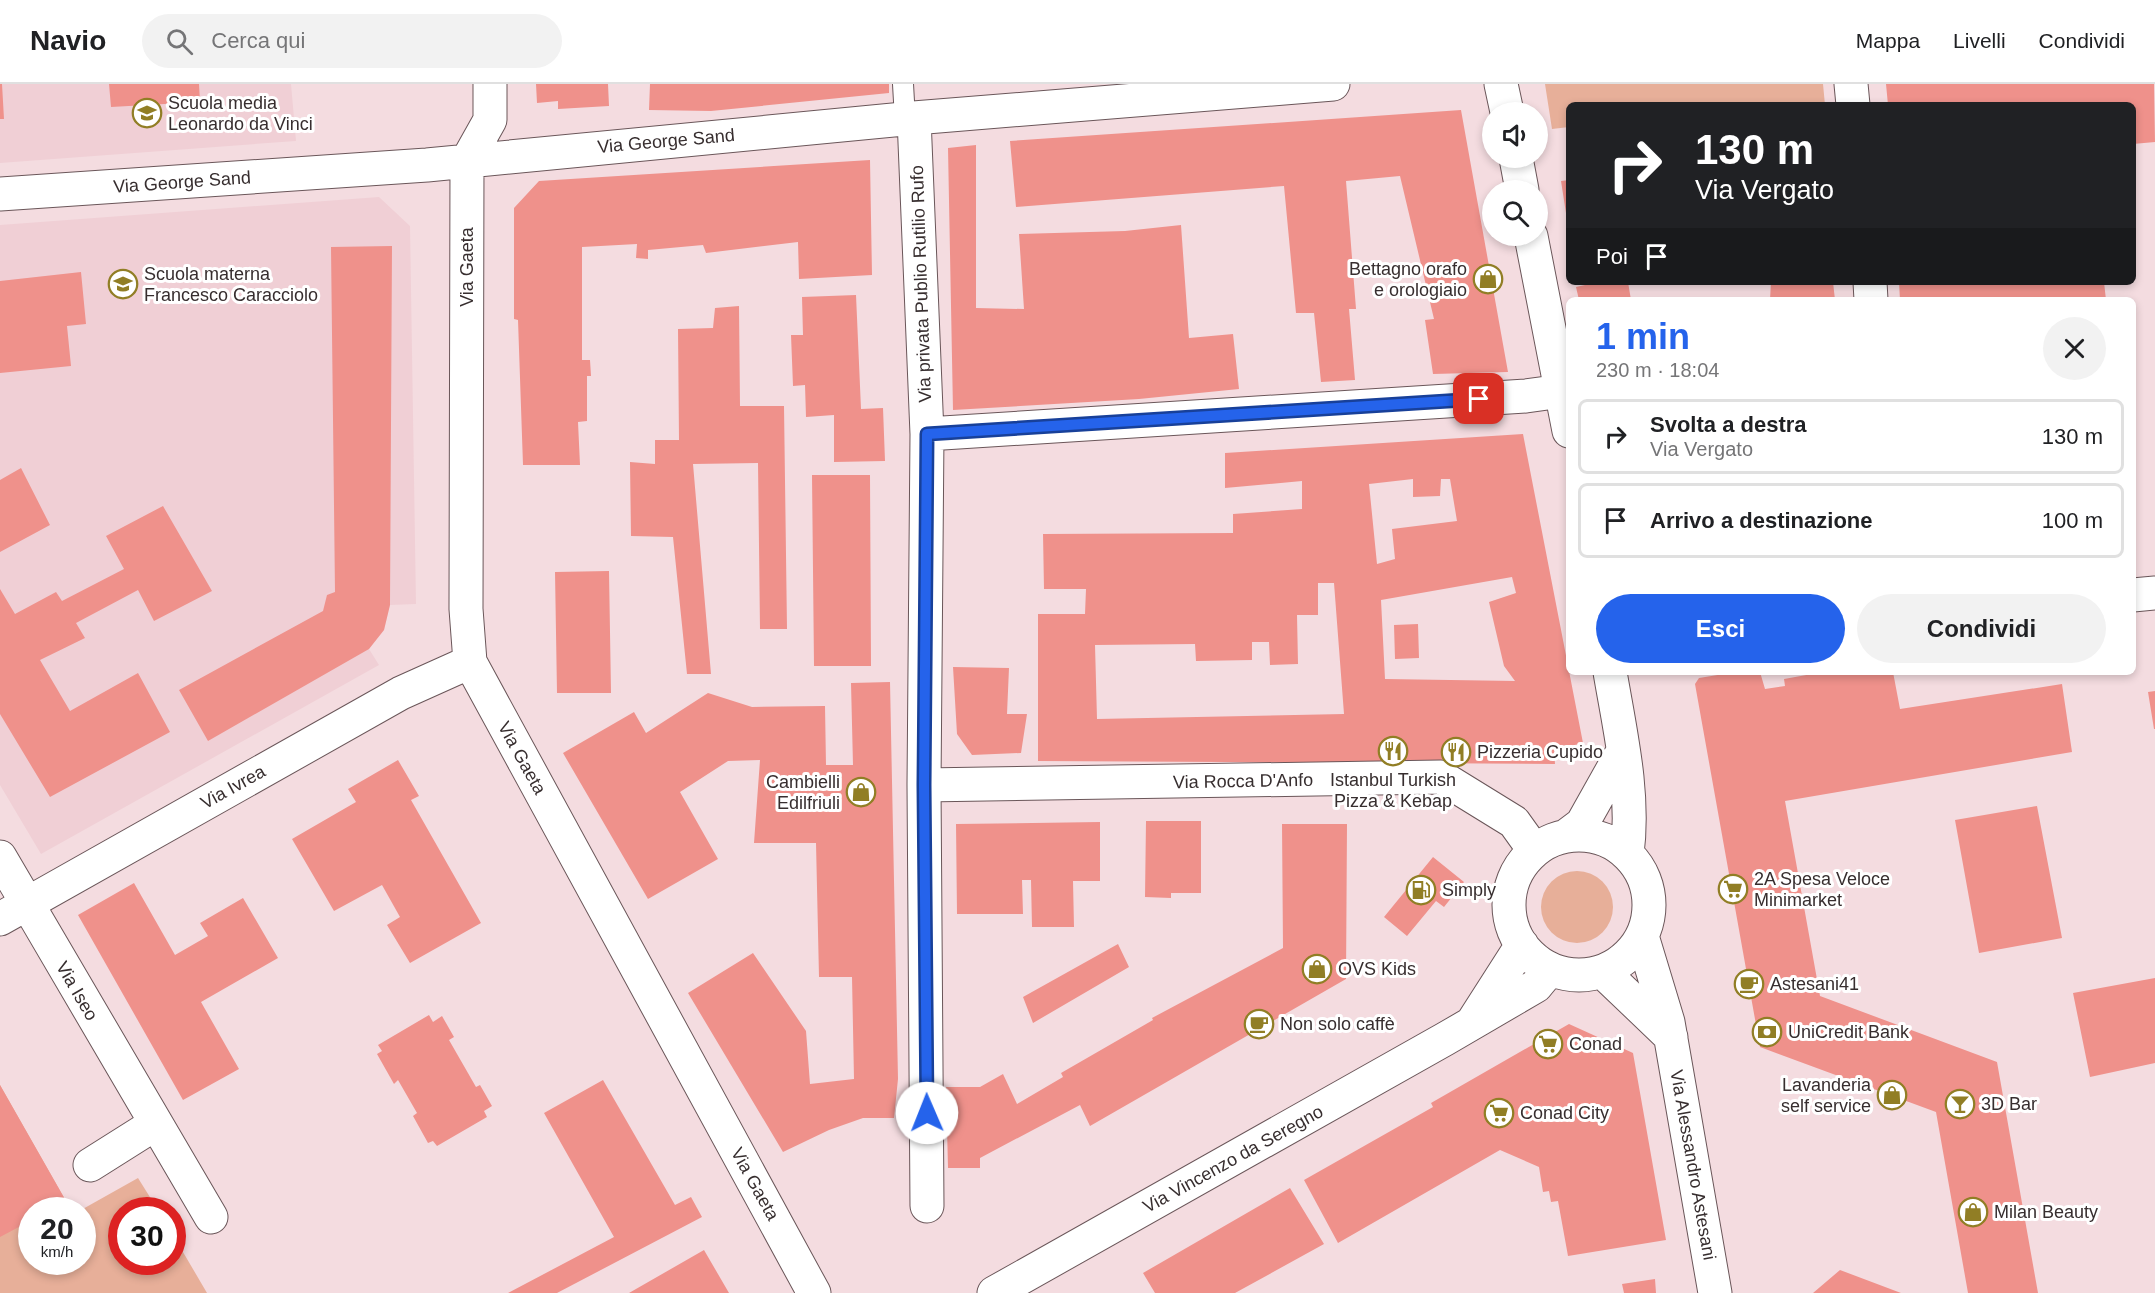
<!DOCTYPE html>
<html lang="it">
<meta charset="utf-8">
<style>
:root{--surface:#fff;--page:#f2f2f2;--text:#202124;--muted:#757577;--line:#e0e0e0;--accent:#2563eb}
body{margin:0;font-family:Arial,sans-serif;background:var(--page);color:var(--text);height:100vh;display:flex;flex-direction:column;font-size:22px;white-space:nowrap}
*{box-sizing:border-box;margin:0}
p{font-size:20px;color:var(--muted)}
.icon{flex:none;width:33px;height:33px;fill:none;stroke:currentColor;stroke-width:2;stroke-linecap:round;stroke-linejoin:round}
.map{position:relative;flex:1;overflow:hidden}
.drawer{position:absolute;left:1566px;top:213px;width:570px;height:378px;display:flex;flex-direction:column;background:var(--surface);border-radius:9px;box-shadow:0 3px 9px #0003}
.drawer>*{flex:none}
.banner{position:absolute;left:1566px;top:18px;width:570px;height:183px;border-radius:9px;box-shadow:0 3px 9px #0003;background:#202124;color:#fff;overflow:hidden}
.tools{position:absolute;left:1482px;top:18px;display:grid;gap:12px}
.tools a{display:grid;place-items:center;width:66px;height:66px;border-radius:50%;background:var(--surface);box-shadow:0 3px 9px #0003;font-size:30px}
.speed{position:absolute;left:18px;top:1113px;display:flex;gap:12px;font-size:30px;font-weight:700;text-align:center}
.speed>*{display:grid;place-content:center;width:78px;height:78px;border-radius:50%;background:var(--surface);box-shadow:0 3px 9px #0003;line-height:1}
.speed small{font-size:15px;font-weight:400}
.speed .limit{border:9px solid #d22;background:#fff;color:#111}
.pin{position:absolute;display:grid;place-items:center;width:51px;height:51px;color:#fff;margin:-26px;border-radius:12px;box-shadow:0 3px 9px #0006}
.me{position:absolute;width:66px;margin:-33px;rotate:359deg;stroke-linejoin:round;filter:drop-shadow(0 0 4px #0008)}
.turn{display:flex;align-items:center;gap:21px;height:126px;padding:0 30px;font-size:27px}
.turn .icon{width:78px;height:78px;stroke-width:2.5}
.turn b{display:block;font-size:42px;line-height:51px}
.then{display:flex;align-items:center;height:57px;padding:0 30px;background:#0003;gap:12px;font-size:22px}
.round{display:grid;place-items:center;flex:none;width:63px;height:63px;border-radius:32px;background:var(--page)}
.headline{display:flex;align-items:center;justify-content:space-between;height:102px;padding:0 30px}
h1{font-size:36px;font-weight:800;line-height:45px;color:var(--accent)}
.action{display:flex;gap:12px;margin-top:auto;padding:12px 30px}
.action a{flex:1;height:69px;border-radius:36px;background:var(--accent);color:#fff;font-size:24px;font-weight:800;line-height:69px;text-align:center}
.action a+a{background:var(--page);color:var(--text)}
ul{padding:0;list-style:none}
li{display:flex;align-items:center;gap:18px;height:75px;margin:0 12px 9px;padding:0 18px;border:3px solid var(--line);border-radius:9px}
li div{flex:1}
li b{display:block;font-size:22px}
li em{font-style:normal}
header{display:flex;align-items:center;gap:36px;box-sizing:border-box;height:84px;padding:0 30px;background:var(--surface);border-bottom:2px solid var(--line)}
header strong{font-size:28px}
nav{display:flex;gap:33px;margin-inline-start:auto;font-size:21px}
.search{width:420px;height:54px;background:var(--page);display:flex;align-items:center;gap:15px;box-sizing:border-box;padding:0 21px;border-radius:33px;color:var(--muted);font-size:22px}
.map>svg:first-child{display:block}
.built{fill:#f0cfd5}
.green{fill:#e7af99}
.building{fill:#ef918b;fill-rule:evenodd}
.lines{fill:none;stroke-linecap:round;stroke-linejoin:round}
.service-casing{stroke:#6a5659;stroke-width:22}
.minor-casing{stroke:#6a5659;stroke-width:35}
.tertiary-casing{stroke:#6a5659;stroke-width:35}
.secondary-casing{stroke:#6a5659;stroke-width:35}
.service{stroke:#fff;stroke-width:20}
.minor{stroke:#fff;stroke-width:33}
.tertiary{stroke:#fff;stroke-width:33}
.secondary{stroke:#fff;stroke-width:33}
.route-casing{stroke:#184099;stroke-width:15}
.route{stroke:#2563eb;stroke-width:10}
.labels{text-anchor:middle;stroke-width:6;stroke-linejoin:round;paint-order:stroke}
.poi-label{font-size:18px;fill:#372e2f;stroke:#fff;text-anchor:start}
.street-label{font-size:18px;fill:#372e2f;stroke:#fff}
</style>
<header>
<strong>Navio</strong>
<div class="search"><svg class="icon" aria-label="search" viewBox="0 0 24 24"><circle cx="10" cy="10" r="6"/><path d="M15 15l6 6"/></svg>Cerca qui</div>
<nav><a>Mappa</a><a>Livelli</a><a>Condividi</a></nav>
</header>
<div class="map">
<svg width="2155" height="1209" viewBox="0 0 2155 1209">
<rect width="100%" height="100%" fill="#f4dce0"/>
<!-- built -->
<path class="built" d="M0 0H291L296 57 0 79Z
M379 113 410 142 416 520 390 521 384 546 369 565 379 581 41 770 0 701V141Z"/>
<!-- green -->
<path class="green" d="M1545 0H1823L1825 21H1569V43L1552 45Z
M1541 823a36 36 0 1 1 72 0a36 36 0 1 1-72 0Z
M0 1001 71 1126H32V1178H82L81 1126 138 1094 158 1126H122V1178H172L173 1151 207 1209H0Z"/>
<!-- building -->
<path class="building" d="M0 0H2L4 35H0Z
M109 0H199L200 18 111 23Z
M536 0H608L609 22 558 25V17L537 19Z
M650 0H889V9L711 27 649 26Z
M1886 0H2154L2155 58 2133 60V21H1888Z
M1461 26 1508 288 1433 290 1425 236 1434 235 1400 92 1346 97 1356 225H1349L1355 296 1321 298 1314 229H1296L1284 102 1016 123 1010 57Z
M976 61V224L1024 225 1019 150 1125 147 1181 141 1189 254 1233 250 1239 305 1139 315 953 326 948 64Z
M870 76 872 191 799 195 798 158 706 169 703 161 648 166V175L636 174 637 160 582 163V276H590L591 292H587V337L578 338 580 381H523L518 236 514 235V124L539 97Z
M1569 96V142H1568L1561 97Z
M392 162 390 521 384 546 369 565 208 657 179 606 323 527 327 511 335 508 331 163Z
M81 188 86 240 67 242 71 282 0 289V197Z
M1585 198H1628L1631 216H1579L1576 203 1585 201Z
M1771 198H1833L1835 216H1770Z
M1899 198H2104L2106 216H1900Z
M856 211 861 325 883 324 885 377 834 378V331L806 333 805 301 793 302 791 251H803L802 213Z
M739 222 740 322H784L787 545H760L758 379 693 380 711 590H687L673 453 631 452 630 378 655 380V356H679L678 245 713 244 715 224Z
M1523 350 1583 659 1554 666 1555 680 1038 677V530H1085L1086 505H1044L1043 450 1233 449V430L1302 425V397L1225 404V369ZM1413 395V413L1440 412 1441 395H1450L1457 437 1392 445 1395 475 1377 480 1369 400ZM1512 493 1516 509 1489 518 1504 582 1515 597 1385 595 1381 516ZM1318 499H1334L1344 630 1097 635 1095 561 1195 560 1196 577 1252 576V558H1269L1270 581 1298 580 1297 531H1318Z
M21 384 50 441 0 468V396Z
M812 391H870L871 582H814Z
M163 422 212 507 154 537 138 506 76 539 85 554 40 576 70 627 138 589 170 648 50 713 0 630V505L15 530 56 508 62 517 124 485 106 452Z
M609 487 611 609H557L555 488Z
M1418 540 1419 574 1395 575 1394 541Z
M953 583 1009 584 1007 630H1027L1021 669 972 671 957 650Z
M1736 588H1760L1765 605 1785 602 1784 595 1823 588H1893L1900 625 2062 600 2072 668 1785 717 1820 912 1997 978 2038 1209H1968L1936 1028 1760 963 1695 600 1699 594Z
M890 598 898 995 894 1034H863L829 1046 783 1068 688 909 753 869 806 947 810 1000 854 995 852 893H819L816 759H754L760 676 728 677 680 708 718 775 648 815 563 669 634 628 646 649 708 609 752 623 825 622 826 681H853L851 599Z
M2155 607V645H2154L2148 608Z
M398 676 419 712 411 716 481 839 410 879 387 841 400 833 382 801 334 827 292 755 356 718 348 705Z
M2037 722 2062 854 1979 869 1955 736Z
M1146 737H1201V809H1171V814L1145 813Z
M1100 738V797H1073L1074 843H1032L1031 796H1022L1023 830H957L956 740Z
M1282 740H1347L1346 895 1090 1042 1080 1021 980 1074V1084H948L946 1003H980L1003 990 1017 1020 1063 993 1061 989 1153 936 1152 934 1283 864Z
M1433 773 1464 798 1444 823 1436 817 1407 852 1384 833Z
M134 799 175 871 208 852 200 839 243 814 278 874 201 918 239 985 183 1016 78 831Z
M1118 860 1129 883 1033 939 1023 913Z
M2155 894V979L2090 993 2073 909Z
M429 931 433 938 442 932 454 953 449 956 476 1003 480 1001 492 1022 484 1027 487 1033 437 1062 433 1057 428 1059 413 1032 417 1029 398 996 394 1000 377 970 382 967 378 961Z
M1569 940 1633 969 1666 1156 1568 1172 1558 1117 1551 1118 1549 1107 1543 1108 1539 1083 1500 1066 1338 1159 1304 1096 1433 1023 1431 1019Z
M603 996 675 1121 691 1113 702 1133 557 1209H508L614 1153 544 1029Z
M0 1001 66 1117 48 1126H32V1136L0 1153Z
M1290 1104 1324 1160 1235 1209H1155L1143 1189Z
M704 1166 729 1209H629Z
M1840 1186 1901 1209H1813Z
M1655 1195 1656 1209H1624L1622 1200Z"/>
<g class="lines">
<!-- service casing -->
<g class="service-casing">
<path id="service" d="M903 0 905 35"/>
</g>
<!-- minor casing -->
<g class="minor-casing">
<path id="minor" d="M490 0V36L467 77 466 525 470 578 814 1209
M1851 0 1853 21
M914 34 927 350 924 701 927 1122
M0 110 427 81 914 34 1333 0
M1870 198 1871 216
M927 350 1526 312 1562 307
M924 701 1441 693 1514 738 1534 766
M0 773 211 1133
M0 835 401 609 470 578
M90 1081 155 1040"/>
</g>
<!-- tertiary casing -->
<g class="tertiary-casing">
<path id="tertiary" d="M2133 511 2155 509"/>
</g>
<!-- secondary casing -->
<g class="secondary-casing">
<path id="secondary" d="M1501 0 1507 28
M1516 74 1522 106
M1531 152 1569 347
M1610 588C1620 647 1635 710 1627 770
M1509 821a70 70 0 1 1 140 0a70 70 0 1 1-140 0Z
M1566 752 1582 740 1623 667
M1642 852 1668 938 1715 1209
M1603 888 1671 953
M1474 936 1522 861
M994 1209 1445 955 1536 902 1550 885"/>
</g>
<!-- service -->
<use href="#service" class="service"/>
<!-- minor -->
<use href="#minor" class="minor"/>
<!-- tertiary -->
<use href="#tertiary" class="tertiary"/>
<!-- secondary -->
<use href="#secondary" class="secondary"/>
</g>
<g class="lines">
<!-- route casing -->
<g class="route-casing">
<path id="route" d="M927 1029 924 701 927 350 1479 315"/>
</g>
<!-- route -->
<use href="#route" class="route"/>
</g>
<!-- icons -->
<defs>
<g id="school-ring" transform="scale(1.5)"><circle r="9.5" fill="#fff" stroke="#917e25" stroke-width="1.5"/><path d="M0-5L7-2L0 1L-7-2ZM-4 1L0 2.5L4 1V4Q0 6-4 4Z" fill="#917e25"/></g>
<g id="shop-ring" transform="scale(1.5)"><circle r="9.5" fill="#fff" stroke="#917e25" stroke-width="1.5"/><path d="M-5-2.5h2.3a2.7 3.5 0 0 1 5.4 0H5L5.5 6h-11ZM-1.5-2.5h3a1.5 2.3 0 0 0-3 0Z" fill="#917e25"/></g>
<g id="restaurant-ring" transform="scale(1.5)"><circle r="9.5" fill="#fff" stroke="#917e25" stroke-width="1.5"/><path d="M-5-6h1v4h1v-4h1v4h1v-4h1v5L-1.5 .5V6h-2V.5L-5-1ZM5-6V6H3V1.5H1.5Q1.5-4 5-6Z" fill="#917e25"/></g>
<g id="supermarket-ring" transform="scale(1.5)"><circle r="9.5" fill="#fff" stroke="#917e25" stroke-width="1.5"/><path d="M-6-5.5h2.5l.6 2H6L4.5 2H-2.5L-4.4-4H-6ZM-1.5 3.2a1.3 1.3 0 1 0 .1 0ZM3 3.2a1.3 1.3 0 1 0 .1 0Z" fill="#917e25"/></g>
<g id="fuel-ring" transform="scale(1.5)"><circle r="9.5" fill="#fff" stroke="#917e25" stroke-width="1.5"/><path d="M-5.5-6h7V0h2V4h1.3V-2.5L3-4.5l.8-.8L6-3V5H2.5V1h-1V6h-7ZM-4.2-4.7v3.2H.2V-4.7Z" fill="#917e25"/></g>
<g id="cafe-ring" transform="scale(1.5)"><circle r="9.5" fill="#fff" stroke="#917e25" stroke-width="1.5"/><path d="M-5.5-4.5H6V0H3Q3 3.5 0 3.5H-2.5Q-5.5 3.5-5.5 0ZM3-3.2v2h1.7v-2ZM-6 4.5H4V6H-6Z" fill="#917e25"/></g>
<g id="bank-ring" transform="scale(1.5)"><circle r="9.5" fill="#fff" stroke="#917e25" stroke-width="1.5"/><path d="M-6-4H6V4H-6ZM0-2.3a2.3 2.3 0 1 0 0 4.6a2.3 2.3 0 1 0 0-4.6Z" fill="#917e25"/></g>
<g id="bar-ring" transform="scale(1.5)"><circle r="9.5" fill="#fff" stroke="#917e25" stroke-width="1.5"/><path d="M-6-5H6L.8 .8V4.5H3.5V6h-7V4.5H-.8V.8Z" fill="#917e25"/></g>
</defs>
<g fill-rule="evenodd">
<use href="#school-ring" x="147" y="29"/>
<use href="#shop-ring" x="1488" y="195"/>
<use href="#school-ring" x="123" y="200"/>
<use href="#restaurant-ring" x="1393" y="667"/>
<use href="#restaurant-ring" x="1456" y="668"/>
<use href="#shop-ring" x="861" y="708"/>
<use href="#supermarket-ring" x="1733" y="805"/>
<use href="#fuel-ring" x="1421" y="806"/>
<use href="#shop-ring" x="1317" y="885"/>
<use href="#cafe-ring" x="1749" y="900"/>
<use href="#cafe-ring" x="1259" y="940"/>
<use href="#bank-ring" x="1767" y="948"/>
<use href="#supermarket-ring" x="1548" y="960"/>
<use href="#shop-ring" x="1892" y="1011"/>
<use href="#bar-ring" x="1960" y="1020"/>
<use href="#supermarket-ring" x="1499" y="1029"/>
<use href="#shop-ring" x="1973" y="1128"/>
</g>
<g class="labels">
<!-- poi labels -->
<g class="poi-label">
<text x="168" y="25">Scuola media<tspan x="168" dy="21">Leonardo da Vinci</tspan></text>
<text x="1467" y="191" text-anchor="end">Bettagno orafo<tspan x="1467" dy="21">e orologiaio</tspan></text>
<text x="144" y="196">Scuola materna<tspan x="144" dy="21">Francesco Caracciolo</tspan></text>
<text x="1477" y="674">Pizzeria Cupido</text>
<text x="1393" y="702" text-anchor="middle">Istanbul Turkish<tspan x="1393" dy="21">Pizza &amp; Kebap</tspan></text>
<text x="840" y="704" text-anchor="end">Cambielli<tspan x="840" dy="21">Edilfriuli</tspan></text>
<text x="1754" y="801">2A Spesa Veloce<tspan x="1754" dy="21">Minimarket</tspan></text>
<text x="1442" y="812">Simply</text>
<text x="1338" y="891">OVS Kids</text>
<text x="1770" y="906">Astesani41</text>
<text x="1280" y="946">Non solo caffè</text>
<text x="1788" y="954">UniCredit Bank</text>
<text x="1569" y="966">Conad</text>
<text x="1871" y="1007" text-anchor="end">Lavanderia<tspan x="1871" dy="21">self service</tspan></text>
<text x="1981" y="1026">3D Bar</text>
<text x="1520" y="1035">Conad City</text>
<text x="1994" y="1134">Milan Beauty</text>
</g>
<!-- street labels -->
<g class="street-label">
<text transform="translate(666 57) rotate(-5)" y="6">Via George Sand</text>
<text transform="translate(182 98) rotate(-4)" y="6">Via George Sand</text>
<text transform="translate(467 183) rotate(-90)" y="6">Via Gaeta</text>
<text transform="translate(921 200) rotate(-92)" y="6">Via privata Publio Rutilio Rufo</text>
<text transform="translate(522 674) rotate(61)" y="6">Via Gaeta</text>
<text transform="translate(1243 697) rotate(-1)" y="6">Via Rocca D'Anfo</text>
<text transform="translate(233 703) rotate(-29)" y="6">Via Ivrea</text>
<text transform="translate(77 907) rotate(60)" y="6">Via Iseo</text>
<text transform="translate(1233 1075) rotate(-29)" y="6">Via Vincenzo da Seregno</text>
<text transform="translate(1693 1081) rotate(80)" y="6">Via Alessandro Astesani</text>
<text transform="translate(755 1100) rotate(61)" y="6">Via Gaeta</text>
</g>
</g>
</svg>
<div class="tools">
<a><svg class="icon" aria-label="sound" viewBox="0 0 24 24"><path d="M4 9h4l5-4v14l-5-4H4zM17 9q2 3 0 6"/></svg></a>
<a><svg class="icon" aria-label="search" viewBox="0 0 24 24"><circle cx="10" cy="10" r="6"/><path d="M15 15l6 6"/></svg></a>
</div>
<div class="speed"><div>20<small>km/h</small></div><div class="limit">30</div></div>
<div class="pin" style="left:1479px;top:315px;background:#d93025"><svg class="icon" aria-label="arrive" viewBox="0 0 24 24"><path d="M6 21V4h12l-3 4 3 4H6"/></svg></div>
<svg class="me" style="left:927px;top:1029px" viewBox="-20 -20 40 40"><circle r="19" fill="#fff"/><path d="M0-13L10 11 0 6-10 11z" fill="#2563eb"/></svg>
<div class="banner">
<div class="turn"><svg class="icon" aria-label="right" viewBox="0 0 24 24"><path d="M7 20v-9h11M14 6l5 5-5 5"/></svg><div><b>130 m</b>Via Vergato</div></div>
<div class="then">Poi<svg class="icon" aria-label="arrive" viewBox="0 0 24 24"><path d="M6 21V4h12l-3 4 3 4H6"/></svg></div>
</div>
<section class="drawer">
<div class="headline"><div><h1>1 min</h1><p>230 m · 18:04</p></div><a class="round"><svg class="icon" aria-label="close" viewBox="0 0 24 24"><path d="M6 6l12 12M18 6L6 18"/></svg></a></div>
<ul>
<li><svg class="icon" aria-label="right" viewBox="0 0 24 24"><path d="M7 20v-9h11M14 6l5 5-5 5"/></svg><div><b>Svolta a destra</b><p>Via Vergato</p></div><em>130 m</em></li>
<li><svg class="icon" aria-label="arrive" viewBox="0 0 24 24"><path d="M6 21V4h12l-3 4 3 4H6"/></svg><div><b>Arrivo a destinazione</b></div><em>100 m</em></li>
</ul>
<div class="action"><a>Esci</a><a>Condividi</a></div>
</section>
</div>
